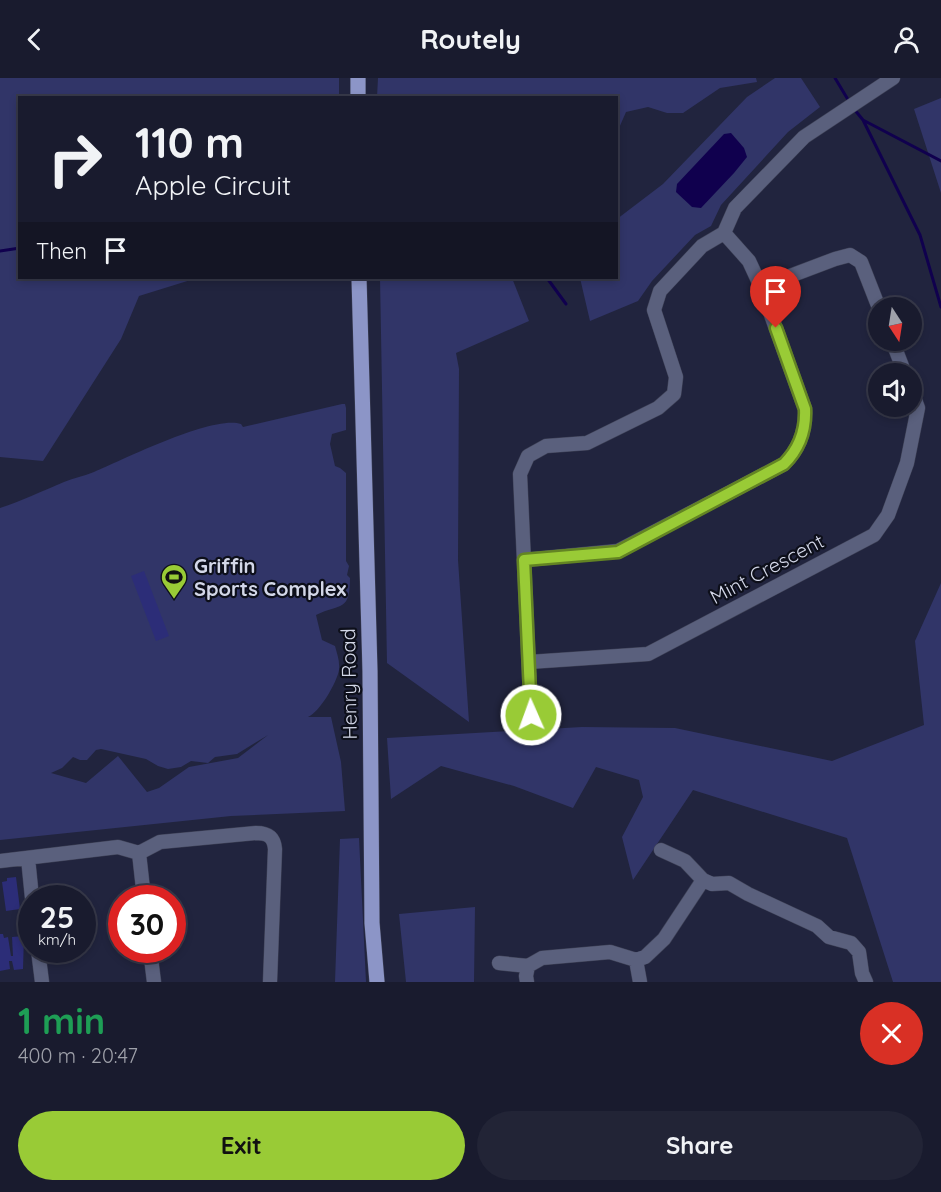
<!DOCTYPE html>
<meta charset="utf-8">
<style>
:root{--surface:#191b2e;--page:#222436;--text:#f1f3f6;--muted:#9fa1aa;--line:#37394a;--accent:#99cb36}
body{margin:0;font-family:Quicksand,sans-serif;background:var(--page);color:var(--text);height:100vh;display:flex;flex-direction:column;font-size:22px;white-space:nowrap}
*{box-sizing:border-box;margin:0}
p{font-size:20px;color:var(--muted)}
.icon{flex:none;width:33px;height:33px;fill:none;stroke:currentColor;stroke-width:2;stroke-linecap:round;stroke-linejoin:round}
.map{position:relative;height:904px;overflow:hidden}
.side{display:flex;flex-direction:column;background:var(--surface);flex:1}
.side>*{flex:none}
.banner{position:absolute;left:18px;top:18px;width:600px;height:183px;border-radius:0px;box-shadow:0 3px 9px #0003,0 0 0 2px var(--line);background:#191b2e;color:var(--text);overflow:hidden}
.needle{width:39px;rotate:168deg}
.tools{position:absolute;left:868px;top:219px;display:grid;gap:12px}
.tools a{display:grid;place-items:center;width:54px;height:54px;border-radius:50%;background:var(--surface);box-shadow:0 3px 9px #0003,0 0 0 2px var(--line);font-size:30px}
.speed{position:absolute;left:18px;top:807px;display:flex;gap:12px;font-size:30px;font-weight:700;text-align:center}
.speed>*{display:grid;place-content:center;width:78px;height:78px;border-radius:50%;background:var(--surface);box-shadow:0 3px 9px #0003,0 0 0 2px var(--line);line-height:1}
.speed small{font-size:15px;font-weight:400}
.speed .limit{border:9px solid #d22;background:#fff;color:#111}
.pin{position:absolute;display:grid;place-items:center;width:51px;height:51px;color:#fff;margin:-62px -26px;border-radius:50% 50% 50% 0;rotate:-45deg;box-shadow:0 0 6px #0007}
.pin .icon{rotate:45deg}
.me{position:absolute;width:66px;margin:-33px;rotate:358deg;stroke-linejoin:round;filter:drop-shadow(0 0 4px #0008)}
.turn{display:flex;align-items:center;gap:21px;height:126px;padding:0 18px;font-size:27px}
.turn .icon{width:78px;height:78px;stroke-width:2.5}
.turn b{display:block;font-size:42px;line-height:51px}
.then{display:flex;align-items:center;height:57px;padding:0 18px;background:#0003;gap:12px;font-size:22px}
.round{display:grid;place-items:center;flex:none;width:63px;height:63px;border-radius:32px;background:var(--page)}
.headline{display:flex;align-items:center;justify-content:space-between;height:102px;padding:0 18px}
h1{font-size:36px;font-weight:800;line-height:45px;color:#1e9e55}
.button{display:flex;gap:12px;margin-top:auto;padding:12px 18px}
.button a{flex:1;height:69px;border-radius:36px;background:var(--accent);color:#111;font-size:24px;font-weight:800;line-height:69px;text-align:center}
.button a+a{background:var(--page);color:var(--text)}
header{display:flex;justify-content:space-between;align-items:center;height:78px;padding:0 18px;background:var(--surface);font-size:27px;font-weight:800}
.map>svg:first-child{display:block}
.green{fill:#313568;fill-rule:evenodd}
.water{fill:#10004e}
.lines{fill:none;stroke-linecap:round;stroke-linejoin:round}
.stream{stroke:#10004e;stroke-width:3}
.building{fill:#2c2d78}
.minor-casing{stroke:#3f4257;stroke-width:15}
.major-casing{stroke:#3f4257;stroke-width:16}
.minor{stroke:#5a607d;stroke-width:14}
.major{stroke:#8c95c7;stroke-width:15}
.route-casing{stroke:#638423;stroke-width:15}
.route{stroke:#99cb36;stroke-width:10}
.labels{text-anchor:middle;stroke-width:4.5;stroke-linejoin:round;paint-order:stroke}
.poi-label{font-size:20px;font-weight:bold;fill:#d3d7e8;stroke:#0d0f1a;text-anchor:start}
.street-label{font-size:20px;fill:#d3d7e8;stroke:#0d0f1a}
</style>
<header><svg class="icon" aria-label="back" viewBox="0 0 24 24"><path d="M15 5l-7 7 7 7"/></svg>Routely<svg class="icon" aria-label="person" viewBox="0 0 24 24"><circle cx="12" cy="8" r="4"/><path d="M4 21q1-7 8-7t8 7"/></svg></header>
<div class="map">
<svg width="941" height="904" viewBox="0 0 941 904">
<rect width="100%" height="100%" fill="#21243e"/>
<!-- green -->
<path class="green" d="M0 0H339V19L20 20V200H197L139 218 121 261 43 383 0 379Z
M378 0H756L757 4 720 10 683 35H667L648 29 626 34 619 50 617 51 616 20 377 19Z
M775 0H801L820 29 788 54 721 127 711 148 695 157 652 203 638 223 590 243 580 200H616L617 141 663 106 747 19Z
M941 20V115L914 31Z
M380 200H512L529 243 456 275 459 291 458 482 469 644 387 585Z
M342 326H345L346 330V352L332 356 330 366 335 388 340 390 346 395V483L349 488 347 497 350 500C350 534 341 525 316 537L322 562 335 568C337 576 340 583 339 592 337 604 320 634 308 639H331L341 684 345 733 231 738 0 762V430C22 423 42 413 64 404 74 400 84 398 94 394 125 381 212 337 241 346L243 349ZM268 657 238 680 189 689 159 710 147 714 118 678 86 705 51 695 62 690 73 679 80 682H87L96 672 101 671 146 681 158 688 168 691 181 689 191 683 208 685 215 679 237 676Z
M941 505V904H893L847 760 693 712 633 802 622 759 643 719 639 702 596 689 573 730 514 708 441 688 391 721 387 660 582 649 675 650 832 683 924 647 915 563Z
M359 760 366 904H335L340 761Z
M475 829 474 904H406L399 836Z"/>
<!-- water -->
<path class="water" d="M731 55 744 70 747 79 734 95 701 130 692 129 676 114 677 106 724 56Z"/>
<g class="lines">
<!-- stream -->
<path class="stream" d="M835 0 850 25
M854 31 863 42 920 157 941 229
M863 42 941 83
M0 173 20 170
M547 200 566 226"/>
</g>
<!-- building -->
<path class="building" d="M144 493 169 558 156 563 131 498Z
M16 799 20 831 6 833 2 804 7 803V800Z
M0 856H3L4 860 8 859 11 878H13L12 859 24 858 23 891 14 892 12 883H9L10 891 0 893Z"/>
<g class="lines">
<!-- minor casing -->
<g class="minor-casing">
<path id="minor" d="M724 155 735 130 804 59 893 0
M761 209 835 181 850 177 861 184 879 230
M892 262 905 296
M524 482 618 473 784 386C799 371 806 352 805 331L761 209 749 183 724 155
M529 584 648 576 874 457 888 437 907 385 918 330 912 314
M531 637 520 396 528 378 546 368 587 365 658 330 674 316 676 299 654 232 660 213 702 168 724 155
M661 772 685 783 703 802 712 806 729 805 748 816 817 848 829 859 851 865 859 874 862 895 866 904
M139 775 144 820
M28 780 32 820
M0 783 118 769 139 775 160 764 256 755C268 755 274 759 275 771L270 904
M38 872 42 904
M150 872 154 904
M636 882 640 904
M499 885 528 888
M527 904 526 898 528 888 542 880 610 874 636 882 645 879 664 861 703 802"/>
</g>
<!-- major casing -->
<g class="major-casing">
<path id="major" d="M358 20V0
M359 200 370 593 372 845 377 904"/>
</g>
<!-- minor -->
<use href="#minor" class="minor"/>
<!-- major -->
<use href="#major" class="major"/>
</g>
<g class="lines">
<!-- route casing -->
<g class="route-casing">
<path id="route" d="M531 637 524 482 618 474 784 386C799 371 806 352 805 331L776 250"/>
</g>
<!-- route -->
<use href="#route" class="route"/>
</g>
<!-- icons -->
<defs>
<g id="stadium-pin" transform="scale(1.35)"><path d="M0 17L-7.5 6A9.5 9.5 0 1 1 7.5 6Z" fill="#99cb36" stroke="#0d0f1a"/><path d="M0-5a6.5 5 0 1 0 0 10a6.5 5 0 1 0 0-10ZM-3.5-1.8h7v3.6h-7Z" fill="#111"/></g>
</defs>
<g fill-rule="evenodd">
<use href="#stadium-pin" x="174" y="499"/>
</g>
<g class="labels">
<!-- poi labels -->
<g class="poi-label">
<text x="194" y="495">Griffin<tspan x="194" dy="23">Sports Complex</tspan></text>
</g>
<!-- street labels -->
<g class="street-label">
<text transform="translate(767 491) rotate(-28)" y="7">Mint Crescent</text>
<text transform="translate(349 606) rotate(-91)" y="7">Henry Road</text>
</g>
</g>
</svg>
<div class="tools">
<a><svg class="needle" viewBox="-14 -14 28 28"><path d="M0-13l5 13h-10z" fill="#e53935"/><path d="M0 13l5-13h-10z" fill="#9fa1aa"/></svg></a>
<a><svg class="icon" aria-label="sound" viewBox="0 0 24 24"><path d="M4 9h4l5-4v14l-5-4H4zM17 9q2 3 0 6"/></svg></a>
</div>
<div class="speed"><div>25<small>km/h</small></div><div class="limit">30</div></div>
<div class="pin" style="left:776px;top:250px;background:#d93025"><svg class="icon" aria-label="arrive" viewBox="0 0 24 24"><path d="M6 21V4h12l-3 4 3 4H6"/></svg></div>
<svg class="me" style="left:531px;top:637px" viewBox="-20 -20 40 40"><circle r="17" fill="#99cb36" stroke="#fff" stroke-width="3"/><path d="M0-11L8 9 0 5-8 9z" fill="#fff"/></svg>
<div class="banner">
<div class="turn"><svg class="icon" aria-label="right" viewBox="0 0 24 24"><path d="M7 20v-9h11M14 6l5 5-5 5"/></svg><div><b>110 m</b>Apple Circuit</div></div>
<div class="then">Then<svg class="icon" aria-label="arrive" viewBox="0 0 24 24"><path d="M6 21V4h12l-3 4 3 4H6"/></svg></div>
</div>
</div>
<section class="side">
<div class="headline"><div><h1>1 min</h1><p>400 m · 20:47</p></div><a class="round" style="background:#d93025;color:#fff"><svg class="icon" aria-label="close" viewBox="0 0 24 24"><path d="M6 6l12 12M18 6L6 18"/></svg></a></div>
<div class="button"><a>Exit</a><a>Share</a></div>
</section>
